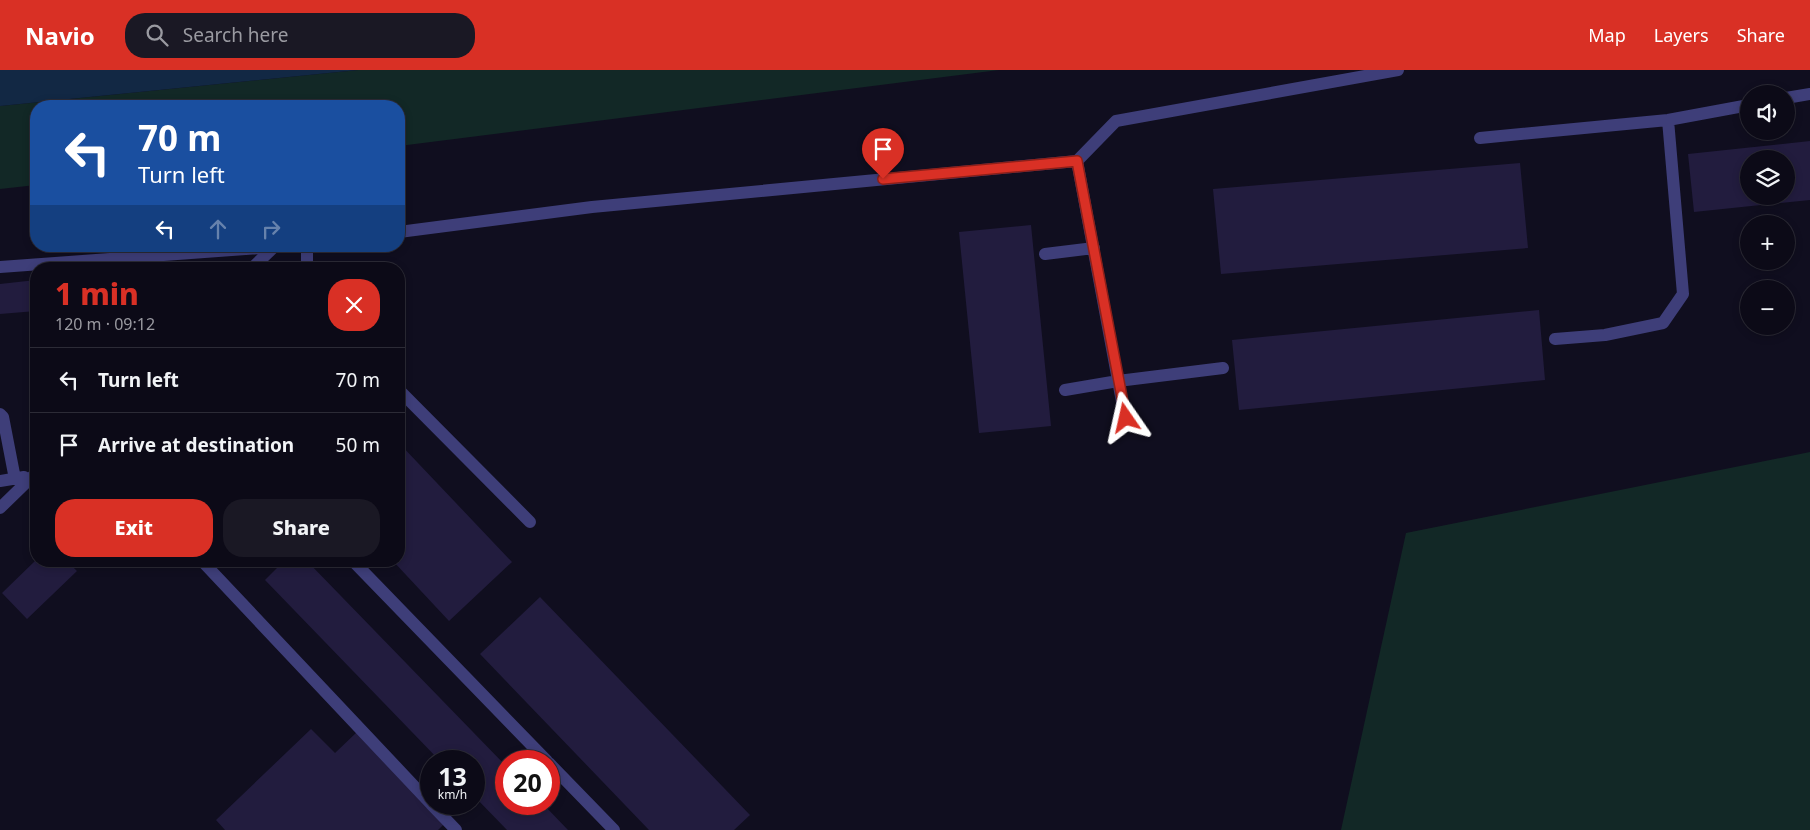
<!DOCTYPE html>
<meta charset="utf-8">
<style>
:root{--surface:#0c0a17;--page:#1a1824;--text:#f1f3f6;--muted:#9a9aa1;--line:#2c2b36;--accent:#d93025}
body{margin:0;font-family:"Noto Sans",sans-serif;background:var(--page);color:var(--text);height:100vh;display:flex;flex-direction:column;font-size:19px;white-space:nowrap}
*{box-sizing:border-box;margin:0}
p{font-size:16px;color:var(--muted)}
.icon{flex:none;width:28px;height:28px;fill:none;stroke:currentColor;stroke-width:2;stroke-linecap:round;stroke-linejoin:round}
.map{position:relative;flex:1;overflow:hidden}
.sheet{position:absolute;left:30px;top:192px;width:375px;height:305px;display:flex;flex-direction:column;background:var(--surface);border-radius:20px;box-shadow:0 2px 8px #0003,0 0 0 1px var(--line)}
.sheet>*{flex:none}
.top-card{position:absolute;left:30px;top:30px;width:375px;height:152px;border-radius:20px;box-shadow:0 2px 8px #0003,0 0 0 1px var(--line);background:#1a4fa0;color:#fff;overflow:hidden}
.tools{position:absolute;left:1740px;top:15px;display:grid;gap:10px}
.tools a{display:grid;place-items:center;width:55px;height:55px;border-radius:50%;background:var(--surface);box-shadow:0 2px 8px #0003,0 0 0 1px var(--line);font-size:25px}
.speed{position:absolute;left:420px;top:680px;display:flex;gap:10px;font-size:25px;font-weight:700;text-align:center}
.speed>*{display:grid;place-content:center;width:65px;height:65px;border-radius:50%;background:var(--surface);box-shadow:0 2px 8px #0003,0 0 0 1px var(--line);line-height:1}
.speed small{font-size:12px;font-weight:400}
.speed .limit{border:8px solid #d22;background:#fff;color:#111}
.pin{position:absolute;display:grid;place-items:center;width:42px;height:42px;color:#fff;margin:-51px -21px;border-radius:50% 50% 50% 0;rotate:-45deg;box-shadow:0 0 5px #0007}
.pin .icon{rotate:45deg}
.me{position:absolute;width:55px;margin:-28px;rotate:349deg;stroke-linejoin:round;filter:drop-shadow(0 0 4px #0008)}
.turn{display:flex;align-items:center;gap:18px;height:105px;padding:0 25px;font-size:22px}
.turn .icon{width:65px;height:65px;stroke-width:2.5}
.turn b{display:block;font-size:35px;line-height:42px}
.lanes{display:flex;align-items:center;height:48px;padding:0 25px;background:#0003;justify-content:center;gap:25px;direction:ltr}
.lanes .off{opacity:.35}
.round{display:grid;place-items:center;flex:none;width:52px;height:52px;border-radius:20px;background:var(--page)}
.head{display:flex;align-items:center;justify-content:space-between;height:85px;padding:0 25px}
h1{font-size:30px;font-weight:800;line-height:38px;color:var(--accent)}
.primary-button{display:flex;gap:10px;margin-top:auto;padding:10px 25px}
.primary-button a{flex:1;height:58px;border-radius:20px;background:var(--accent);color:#fff;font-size:20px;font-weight:800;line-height:58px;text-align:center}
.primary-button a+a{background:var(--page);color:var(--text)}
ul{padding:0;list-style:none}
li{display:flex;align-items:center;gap:15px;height:65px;padding:0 25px;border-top:1px solid var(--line)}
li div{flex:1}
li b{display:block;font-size:19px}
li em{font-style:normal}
header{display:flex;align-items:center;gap:30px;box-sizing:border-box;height:70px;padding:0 25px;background:var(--accent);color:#fff}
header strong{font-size:24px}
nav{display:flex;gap:28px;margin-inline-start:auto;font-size:18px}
.search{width:350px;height:45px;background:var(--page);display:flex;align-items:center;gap:12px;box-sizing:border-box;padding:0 18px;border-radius:20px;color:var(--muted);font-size:19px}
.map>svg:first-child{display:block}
.green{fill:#122826}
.water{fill:#122844}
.building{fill:#221c3e;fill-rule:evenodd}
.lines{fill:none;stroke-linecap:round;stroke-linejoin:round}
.lane{stroke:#3e3e79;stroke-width:12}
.route-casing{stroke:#8d1f18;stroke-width:12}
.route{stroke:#d93025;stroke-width:9}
</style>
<header>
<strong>Navio</strong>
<div class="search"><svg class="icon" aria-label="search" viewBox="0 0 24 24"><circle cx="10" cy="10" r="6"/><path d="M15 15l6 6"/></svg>Search here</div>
<nav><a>Map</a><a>Layers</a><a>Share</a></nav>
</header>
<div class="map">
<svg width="1810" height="760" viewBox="0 0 1810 760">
<rect width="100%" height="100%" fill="#100e1f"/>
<!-- green -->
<path class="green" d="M358 0H999L399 76V36H36V115L0 119V36Z
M1810 382V760H1341L1406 463Z"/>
<!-- water -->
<path class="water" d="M0 0H358L0 36Z"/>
<!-- building -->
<path class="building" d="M1810 71V130L1694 142 1688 84ZM1749 89H1786V126H1749Z
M1520 93 1528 178 1221 204 1213 119Z
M1031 155 1051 356 979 363 959 162Z
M36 210V241L0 244V214Z
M1539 240 1545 310 1239 340 1232 270Z
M399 373 512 492 449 551 393 491H399Z
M36 490 67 491 77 501 27 549 2 523Z
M284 491H307L506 696V734H543L568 760H507L474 726V691H440L265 510Z
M540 527 750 745 734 760H649L480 584Z
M311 659 335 683 357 662 444 754 438 760H225L216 750Z"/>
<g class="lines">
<!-- lane -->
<path class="lane" d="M1786 28 1810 24
M1480 68 1668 50 1749 35
M1077 91 1116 51 1398 0
M399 162 592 137 1077 91 1125 348
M307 176V199
M1045 184 1094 178
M0 197 288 176
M251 199 273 178
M1555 269 1605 265 1663 253 1683 224 1668 50
M399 320 530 452
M1065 320 1118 311 1223 298
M0 344 3 347 15 409
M0 411 24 407
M0 438 36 403
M202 491 431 734
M353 491 547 691
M549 693 614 760
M431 734 456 760"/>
</g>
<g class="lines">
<!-- route casing -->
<g class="route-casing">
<path id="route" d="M883 109 1077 91 1126 348"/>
</g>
<!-- route -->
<use href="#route" class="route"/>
</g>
</svg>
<div class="tools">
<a><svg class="icon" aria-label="sound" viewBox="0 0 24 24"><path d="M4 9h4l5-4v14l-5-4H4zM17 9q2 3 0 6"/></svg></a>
<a><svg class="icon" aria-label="layers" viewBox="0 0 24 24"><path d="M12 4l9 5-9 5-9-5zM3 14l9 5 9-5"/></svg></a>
<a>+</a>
<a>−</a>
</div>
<div class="speed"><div>13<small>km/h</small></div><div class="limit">20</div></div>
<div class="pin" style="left:883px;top:109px;background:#d93025"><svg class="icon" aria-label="arrive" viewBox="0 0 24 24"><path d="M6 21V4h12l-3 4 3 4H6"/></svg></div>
<svg class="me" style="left:1126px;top:348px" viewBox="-20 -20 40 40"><path d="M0-17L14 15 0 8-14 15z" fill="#d93025" stroke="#fff" stroke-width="4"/></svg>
<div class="top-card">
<div class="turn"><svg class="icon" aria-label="left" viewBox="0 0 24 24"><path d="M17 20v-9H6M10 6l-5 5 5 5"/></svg><div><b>70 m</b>Turn left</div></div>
<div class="lanes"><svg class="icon" aria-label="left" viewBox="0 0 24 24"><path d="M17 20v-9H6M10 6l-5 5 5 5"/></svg><svg class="icon off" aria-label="ahead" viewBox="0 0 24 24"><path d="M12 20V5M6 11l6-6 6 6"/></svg><svg class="icon off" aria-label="right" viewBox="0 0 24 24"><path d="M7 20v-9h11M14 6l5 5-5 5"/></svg></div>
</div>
<section class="sheet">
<div class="head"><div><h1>1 min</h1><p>120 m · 09:12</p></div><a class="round" style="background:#d93025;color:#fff"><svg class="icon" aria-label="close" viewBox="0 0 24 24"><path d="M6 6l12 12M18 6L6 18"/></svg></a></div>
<ul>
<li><svg class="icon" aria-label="left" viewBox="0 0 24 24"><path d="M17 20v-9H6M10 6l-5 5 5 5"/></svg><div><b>Turn left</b></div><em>70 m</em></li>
<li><svg class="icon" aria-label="arrive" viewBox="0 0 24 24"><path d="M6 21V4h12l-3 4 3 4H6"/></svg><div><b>Arrive at destination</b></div><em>50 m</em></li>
</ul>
<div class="primary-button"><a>Exit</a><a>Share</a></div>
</section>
</div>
